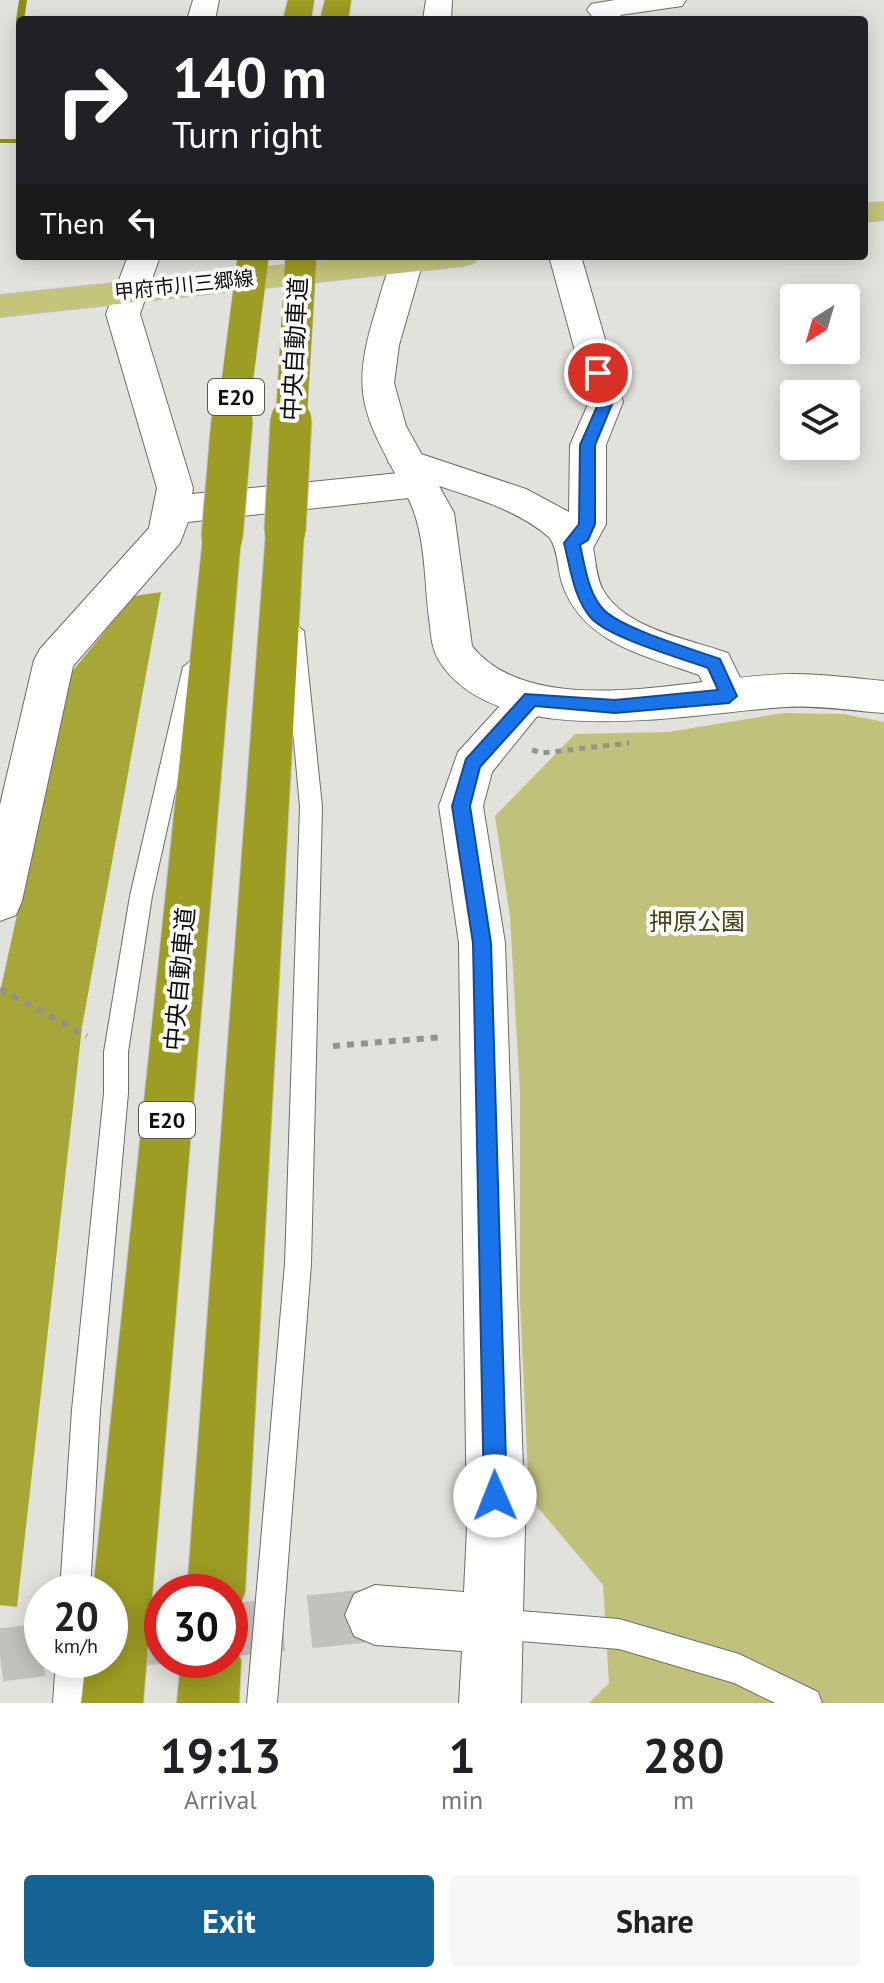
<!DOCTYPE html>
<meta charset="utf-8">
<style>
:root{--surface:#fff;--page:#f6f6f6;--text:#202124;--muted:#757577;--accent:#156294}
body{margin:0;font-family:"PT Sans","Noto Sans JP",sans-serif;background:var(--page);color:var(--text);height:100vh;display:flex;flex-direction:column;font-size:30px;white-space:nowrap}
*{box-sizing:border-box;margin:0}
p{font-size:26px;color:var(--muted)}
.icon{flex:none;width:44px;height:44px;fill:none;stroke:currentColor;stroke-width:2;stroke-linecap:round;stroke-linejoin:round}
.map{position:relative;height:1703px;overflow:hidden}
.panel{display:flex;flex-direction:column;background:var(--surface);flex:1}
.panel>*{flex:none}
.hud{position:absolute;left:16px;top:16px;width:852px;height:244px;border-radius:8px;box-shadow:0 4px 20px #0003;background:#202124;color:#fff;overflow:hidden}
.needle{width:52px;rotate:217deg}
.buttons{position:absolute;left:780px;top:284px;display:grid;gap:16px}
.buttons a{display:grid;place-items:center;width:80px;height:80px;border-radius:8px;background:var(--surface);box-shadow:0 4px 20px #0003;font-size:40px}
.speed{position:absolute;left:24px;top:1574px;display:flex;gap:16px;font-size:40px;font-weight:700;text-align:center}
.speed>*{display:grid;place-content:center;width:104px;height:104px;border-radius:50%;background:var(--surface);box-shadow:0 4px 20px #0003;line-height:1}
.speed small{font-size:20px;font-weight:400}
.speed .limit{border:12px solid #d22;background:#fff;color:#111}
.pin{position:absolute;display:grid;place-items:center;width:68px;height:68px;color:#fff;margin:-34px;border:4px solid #fff;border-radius:50%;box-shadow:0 2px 8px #0007}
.me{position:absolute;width:88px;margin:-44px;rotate:359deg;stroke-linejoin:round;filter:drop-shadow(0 0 6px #0008)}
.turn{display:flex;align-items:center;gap:28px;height:168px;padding:0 24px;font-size:36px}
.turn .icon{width:104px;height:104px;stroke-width:2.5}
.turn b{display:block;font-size:56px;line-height:68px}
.then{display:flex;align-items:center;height:76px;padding:0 24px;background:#0003;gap:16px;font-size:30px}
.eta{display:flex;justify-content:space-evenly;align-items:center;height:136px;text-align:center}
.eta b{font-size:48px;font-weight:800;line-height:56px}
.button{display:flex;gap:16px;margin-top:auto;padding:16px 24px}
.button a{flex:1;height:92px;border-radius:8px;background:var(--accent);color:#fff;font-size:32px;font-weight:800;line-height:92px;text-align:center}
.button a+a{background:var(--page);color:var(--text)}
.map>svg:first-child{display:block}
.green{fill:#c0c27b}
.forest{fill:#a7a739}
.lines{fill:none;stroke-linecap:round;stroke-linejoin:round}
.stream{fill:#8e8e17;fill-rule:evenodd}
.minor-tunnel{stroke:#c2c2bd;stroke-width:53;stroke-dasharray:53 27;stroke-linecap:butt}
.service-casing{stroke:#6c6d67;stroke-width:2}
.minor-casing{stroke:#6c6d67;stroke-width:2}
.tertiary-casing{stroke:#6c6d67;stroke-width:2}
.primary-casing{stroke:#c0c0c0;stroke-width:2}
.motorway-casing{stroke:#c0c0c0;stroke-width:2}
.path-far1{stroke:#92928e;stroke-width:5;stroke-dasharray:6 6;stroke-linecap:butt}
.path{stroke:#92928e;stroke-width:6;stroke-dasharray:7 7;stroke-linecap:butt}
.service{fill:#fff;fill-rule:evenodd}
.minor{fill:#fff;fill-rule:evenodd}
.tertiary{fill:#fff;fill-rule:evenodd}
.primary{fill:#c4c47b;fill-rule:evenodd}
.motorway{fill:#9d9c23;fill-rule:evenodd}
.motorway-bridge-far1-casing{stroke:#c0c0c0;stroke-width:32;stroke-linecap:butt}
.motorway-bridge-casing{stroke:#c0c0c0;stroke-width:43;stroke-linecap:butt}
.motorway-bridge-far1{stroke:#9d9c23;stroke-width:31}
.motorway-bridge{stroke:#9d9c23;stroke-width:41}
.route{fill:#1a73e8;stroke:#114b97;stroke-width:2}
.labels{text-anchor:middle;stroke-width:8;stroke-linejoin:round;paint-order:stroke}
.far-street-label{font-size:20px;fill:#0d0d0b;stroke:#fffffe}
.shield{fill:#fffffe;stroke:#565654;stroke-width:2}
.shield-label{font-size:22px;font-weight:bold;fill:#0d0d0b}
.street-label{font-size:24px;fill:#0d0d0b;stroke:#fffffe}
.park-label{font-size:24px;fill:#444418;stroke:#fffffe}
</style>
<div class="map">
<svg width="884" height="1703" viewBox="0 0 884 1703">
<rect width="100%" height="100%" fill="#e2e2dc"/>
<!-- green -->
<path class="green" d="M784 713 844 714 884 722V1703H589L609 1683 603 1585 529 1497 520 1301V1093L510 917 495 816 575 734 668 732Z"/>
<!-- forest -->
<path class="forest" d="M161 592 82 1027 17 1607 0 1605V992L70 674 134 596Z"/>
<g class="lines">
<!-- stream -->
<path class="stream" d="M19 0H27L24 20H20V40L16 38V24L19 22 16 20Z
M0 139H20V143H0Z"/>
<!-- minor-tunnel -->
<path class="minor-tunnel" d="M230 1630 375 1615
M110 1643 162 1637
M0 1655 42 1650"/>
<!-- service casing -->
<g class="service-casing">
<path id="service" d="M294 623 304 631 322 807 311 1264 277 1703H247L285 1264 300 807 284 631Z
M193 659 203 667 152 896 128 1052V1093L100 1410 90 1592H60L72 1410 104 1093V1052L130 896 183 667Z
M494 1609 619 1619 739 1654 818 1692 822 1703H775L734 1683 619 1649 494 1639 483 1635 479 1624 483 1613Z
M56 1660H86L83 1703H53Z"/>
</g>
<!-- minor casing -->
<g class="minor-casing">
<path id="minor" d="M193 0H219L215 20H187Z
M615 0H686L682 6 620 15 624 20H595L587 10 591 4Z
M128 256H160L140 314 193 488 192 494 399 473 388 462 393 453 406 449 526 489 569 512 570 445 589 402 549 256H581L623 402 606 445V524L593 548C596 561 596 578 603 590 625 629 689 639 728 653L749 696 743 708 729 712 715 708 699 675C647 656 584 644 563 586 557 570 559 552 550 538 518 510 475 498 436 485L431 493 418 497 188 522 180 543 73 666 22 901 16 915 0 921V805L34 660 40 649 149 528 157 488 106 314Z
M531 683 545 687 551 699 492 772 483 806 505 943 525 1527 521 1703H459L462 1651 375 1645 354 1636 345 1615 354 1594 375 1585 464 1592 467 1527 459 943 439 806 458 752 517 687Z"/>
</g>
<!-- tertiary casing -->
<g class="tertiary-casing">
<path id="tertiary" d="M426 0H452L451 20H423Z
M396 256H429L422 265 399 345 394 383 406 426 454 513 472 646C536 726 704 674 792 674 822 674 854 678 884 681V713C853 711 819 705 787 707 694 712 496 756 438 659 431 647 431 632 429 618 424 578 426 530 406 494 367 419 348 399 375 313 381 294 385 272 396 256Z"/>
</g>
<!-- primary casing -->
<g class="primary-casing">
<path id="primary" d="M884 202V220L864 222V204Z
M369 256H479L474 263 463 266 0 317V295Z"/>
</g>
<!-- motorway casing -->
<g class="motorway-casing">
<path id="motorway" d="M288 0H314L311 20H283Z
M325 0H351L348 20H320Z
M285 517 298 521 304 531 245 1592 237 1613 230 1616V1592H187L266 531 272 521Z
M222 523 235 527 241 537 143 1703H81L86 1660H110V1592H93L203 537 209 527Z
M230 1638 241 1660 239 1703H177L181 1660H230Z"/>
</g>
<!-- path-far1 -->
<path class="path-far1" d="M532 750 542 753 629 743"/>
<!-- path -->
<path class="path" d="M0 989 87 1036
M333 1046 443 1037"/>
<!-- service -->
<use href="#service" class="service"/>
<!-- minor -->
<use href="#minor" class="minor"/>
<!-- tertiary -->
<use href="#tertiary" class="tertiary"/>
<!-- primary -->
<use href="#primary" class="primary"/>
<!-- motorway -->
<use href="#motorway" class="motorway"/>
<!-- motorway-bridge-far1 casing -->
<g class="motorway-bridge-far1-casing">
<path id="motorway-bridge-far1" d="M232 422 253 258
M291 422 301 256"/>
</g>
<!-- motorway-bridge casing -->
<g class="motorway-bridge-casing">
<path id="motorway-bridge" d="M285 531 291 420
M222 537 232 420"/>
</g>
<!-- motorway-bridge-far1 -->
<use href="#motorway-bridge-far1" class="motorway-bridge-far1"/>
<!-- motorway-bridge -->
<use href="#motorway-bridge" class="motorway-bridge"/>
</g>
<!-- route -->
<path class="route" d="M598 368 605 373 613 402 595 445V524L588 540 580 545C585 566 588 594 604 610 623 629 692 649 720 659L737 696 729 703 615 713 535 706 480 767 470 806 491 943 507 1496 504 1505 495 1508 487 1505 484 1496 473 943 452 806 466 759 525 694 615 700 718 690 708 668C680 658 611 638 592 619 574 600 570 567 564 543L579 524 580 445 599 402 591 373Z"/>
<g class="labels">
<!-- far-street labels -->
<g class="far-street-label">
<text transform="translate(184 285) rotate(-6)" y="7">甲府市川三郷線</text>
</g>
<!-- shield labels -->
<g class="shield">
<rect x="208" y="379" width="56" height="36" rx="6"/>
<rect x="139" y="1102" width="56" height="36" rx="6"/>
</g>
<g class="shield-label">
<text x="236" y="405">E20</text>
<text x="167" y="1128">E20</text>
</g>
<!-- street labels -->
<g class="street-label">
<text transform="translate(295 349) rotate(-87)" y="8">中央自動車道</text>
<text transform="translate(180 979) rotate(-85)" y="8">中央自動車道</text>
</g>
<!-- park labels -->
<g class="park-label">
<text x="697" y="930">押原公園</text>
</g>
</g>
</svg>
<div class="buttons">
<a><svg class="needle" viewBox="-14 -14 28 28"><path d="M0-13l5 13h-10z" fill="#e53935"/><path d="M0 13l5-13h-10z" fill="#757577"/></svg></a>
<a><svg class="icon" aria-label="layers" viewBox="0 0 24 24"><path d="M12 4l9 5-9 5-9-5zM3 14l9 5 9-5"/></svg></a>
</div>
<div class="speed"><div>20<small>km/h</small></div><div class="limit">30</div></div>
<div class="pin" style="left:598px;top:373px;background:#d93025"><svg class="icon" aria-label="arrive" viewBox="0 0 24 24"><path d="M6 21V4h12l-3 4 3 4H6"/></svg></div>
<svg class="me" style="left:495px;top:1496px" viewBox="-20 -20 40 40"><circle r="19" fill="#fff"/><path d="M0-13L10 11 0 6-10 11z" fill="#1a73e8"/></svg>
<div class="hud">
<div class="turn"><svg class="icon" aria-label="right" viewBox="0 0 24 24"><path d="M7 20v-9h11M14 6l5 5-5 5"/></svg><div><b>140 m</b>Turn right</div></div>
<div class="then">Then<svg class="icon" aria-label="left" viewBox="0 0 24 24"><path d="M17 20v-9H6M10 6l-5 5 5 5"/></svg></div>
</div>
</div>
<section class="panel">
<div class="eta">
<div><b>19:13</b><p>Arrival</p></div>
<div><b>1</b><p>min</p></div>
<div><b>280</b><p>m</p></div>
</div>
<div class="button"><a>Exit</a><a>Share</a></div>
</section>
